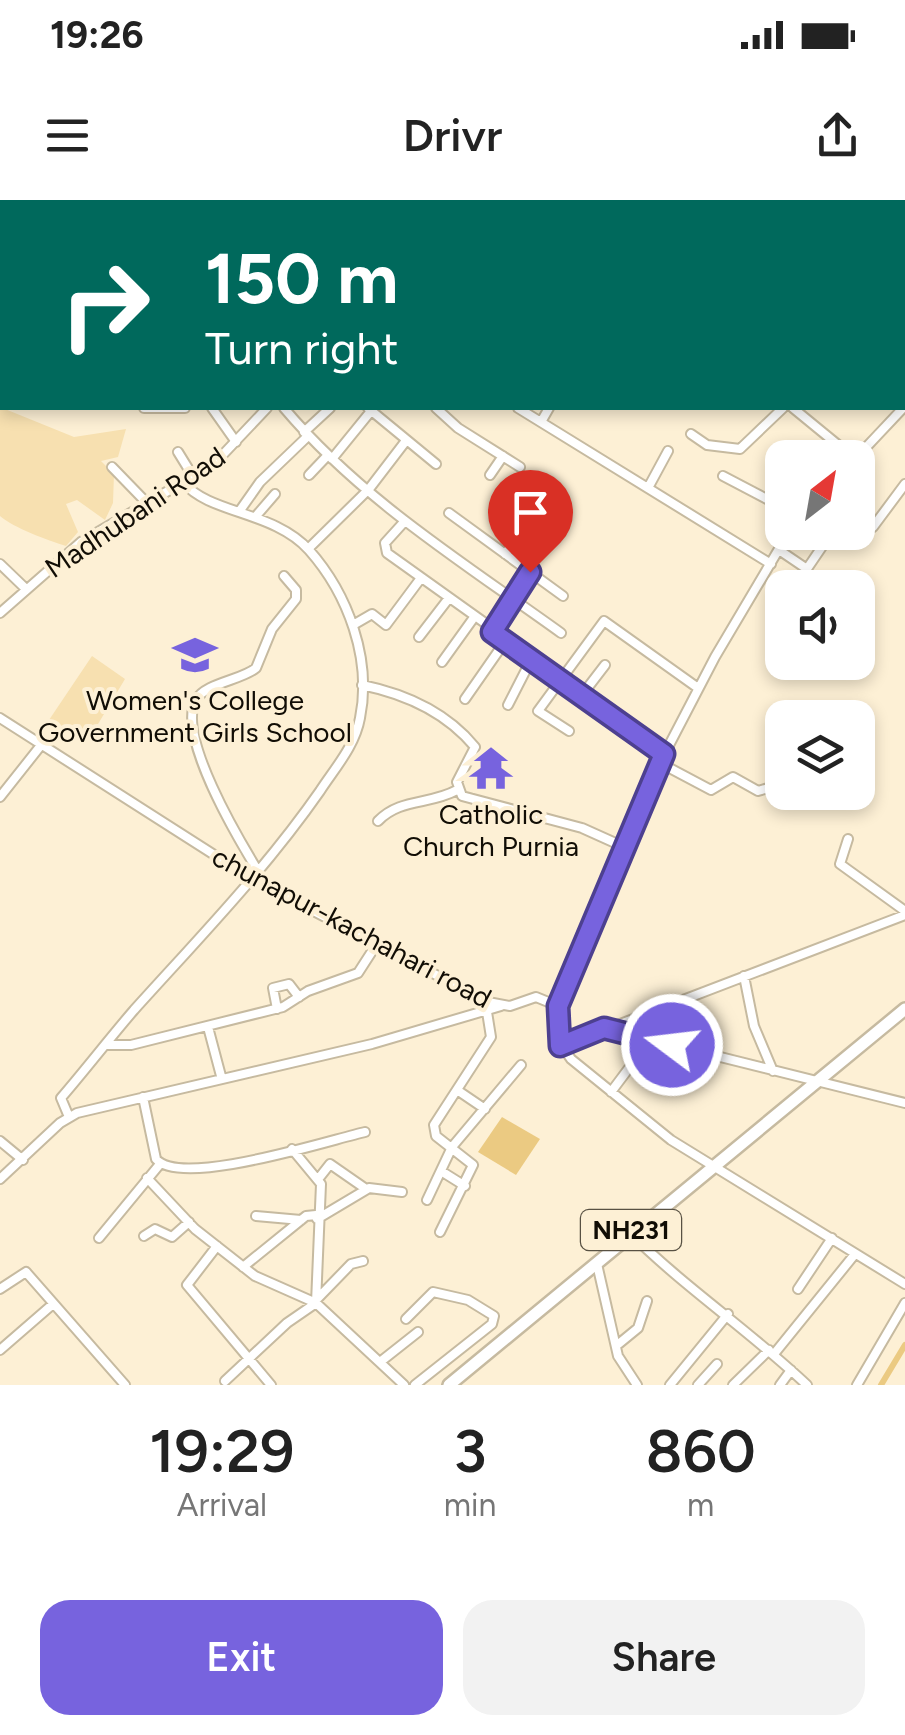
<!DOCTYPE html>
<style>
:root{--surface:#fff;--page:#f2f2f2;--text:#222;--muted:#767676;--accent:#7763de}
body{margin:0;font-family:Figtree,sans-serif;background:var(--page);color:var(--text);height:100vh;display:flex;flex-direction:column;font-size:38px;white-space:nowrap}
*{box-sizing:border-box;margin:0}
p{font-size:32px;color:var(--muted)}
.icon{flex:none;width:55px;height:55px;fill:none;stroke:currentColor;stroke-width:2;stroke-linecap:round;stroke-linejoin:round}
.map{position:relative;height:1185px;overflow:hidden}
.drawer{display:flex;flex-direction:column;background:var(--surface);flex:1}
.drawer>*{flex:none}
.banner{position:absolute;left:0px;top:0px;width:905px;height:210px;box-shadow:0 5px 15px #0003;background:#00695c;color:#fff;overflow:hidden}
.needle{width:65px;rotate:31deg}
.buttons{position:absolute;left:765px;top:240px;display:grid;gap:20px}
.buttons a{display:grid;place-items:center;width:110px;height:110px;border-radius:20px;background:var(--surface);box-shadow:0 5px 15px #0003;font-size:50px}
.pin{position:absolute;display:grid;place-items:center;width:85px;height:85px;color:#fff;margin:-102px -42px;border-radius:50% 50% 50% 0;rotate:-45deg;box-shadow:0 0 10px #0007}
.pin .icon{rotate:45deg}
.me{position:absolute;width:110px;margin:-55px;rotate:285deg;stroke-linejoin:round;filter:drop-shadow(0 0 8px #0008)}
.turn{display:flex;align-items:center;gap:35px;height:210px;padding:0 40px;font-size:45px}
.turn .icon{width:130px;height:130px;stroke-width:2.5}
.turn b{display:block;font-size:70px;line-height:85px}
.eta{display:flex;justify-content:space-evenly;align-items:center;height:170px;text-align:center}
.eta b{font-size:60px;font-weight:600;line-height:70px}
.cta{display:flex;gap:20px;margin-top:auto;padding:20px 40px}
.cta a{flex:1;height:115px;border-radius:30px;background:var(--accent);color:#fff;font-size:40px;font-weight:600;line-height:115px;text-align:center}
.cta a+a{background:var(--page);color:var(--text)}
.status{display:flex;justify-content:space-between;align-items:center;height:70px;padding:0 50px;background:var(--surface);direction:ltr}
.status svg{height:28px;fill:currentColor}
header{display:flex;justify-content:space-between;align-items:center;height:130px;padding:0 40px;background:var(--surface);font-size:45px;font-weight:600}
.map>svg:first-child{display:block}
.green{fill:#f7e0b0}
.water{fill:#ebca82}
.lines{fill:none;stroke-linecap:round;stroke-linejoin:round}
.canal{stroke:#ebca82;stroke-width:6}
.minor-casing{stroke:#c6baa0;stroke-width:12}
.highway-casing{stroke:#c6baa0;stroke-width:16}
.minor{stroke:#fff;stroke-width:8}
.highway{stroke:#fff;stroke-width:11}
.route-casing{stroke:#4d4090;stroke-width:25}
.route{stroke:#7763de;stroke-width:18}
.labels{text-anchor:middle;stroke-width:8;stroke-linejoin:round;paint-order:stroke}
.shield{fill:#fdf0d5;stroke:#585143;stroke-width:2.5}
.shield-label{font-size:25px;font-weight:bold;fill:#110d05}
.street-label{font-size:28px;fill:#110d05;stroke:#fdf0d5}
.poi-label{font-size:28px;fill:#110d05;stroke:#fdf0d5}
</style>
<div class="status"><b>19:26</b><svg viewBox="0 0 49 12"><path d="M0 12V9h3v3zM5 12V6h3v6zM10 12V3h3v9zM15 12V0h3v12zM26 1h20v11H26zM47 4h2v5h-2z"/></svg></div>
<header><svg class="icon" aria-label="menu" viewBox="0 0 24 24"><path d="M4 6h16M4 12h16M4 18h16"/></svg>Drivr<svg class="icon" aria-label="share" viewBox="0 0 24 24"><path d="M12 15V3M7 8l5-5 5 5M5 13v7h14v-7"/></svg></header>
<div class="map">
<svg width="905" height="1185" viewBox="0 0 905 1185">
<rect width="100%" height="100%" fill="#fdf0d5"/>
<!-- green -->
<path class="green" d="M0 207 74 237 126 229 118 257 101 261 114 274 113 303 105 320 77 300 66 304 78 332 66 346C47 340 14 328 0 316Z
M92 456 125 479 86 544 49 520Z"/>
<!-- water -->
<path class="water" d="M502 917 540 939 516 975 478 952Z"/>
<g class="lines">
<!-- canal -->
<path class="canal" d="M881 1185 905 1145"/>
<!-- minor casing -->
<g class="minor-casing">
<path id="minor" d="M21 0 27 2
M111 0 115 2
M247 0 254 2
M494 0 498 2
M570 0 571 2
M8 2 9 0
M61 2 63 0
M150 2 151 0
M180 2 181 0
M292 2 294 0
M446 2 448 0
M0 17 2 12
M0 88 2 82
M902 119 905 116
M0 135 2 136
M0 188 2 187
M144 208H185
M212 208 236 242
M284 208C362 300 464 363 561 433
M368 208 436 264
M436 208 458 228 520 267
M518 208 771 364
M793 208 854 258
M541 222 549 208
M304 232 330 208
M691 234 707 245 740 249 783 208
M178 252 194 278
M856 258 905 206
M332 259 371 211
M112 267 145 301
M309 275 328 255
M490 275 503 256
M723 276 782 307
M648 288 668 251
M241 309 260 282 308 236
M449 313 563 396
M256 316 275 294
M858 321 873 327 905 284
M404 322 385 343 387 353 492 428
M308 349 369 289 405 242
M779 350 807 369
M505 354 518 336
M0 364 26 389
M531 372 491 432 665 553
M794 388 832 332
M782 405V404
M0 413 81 342 214 264 267 208
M353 425 372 414 386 425 421 378
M419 437 449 398
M442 462 475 416
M362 485C406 494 447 513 475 547L457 582 462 596 582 628 622 646
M582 495 605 465
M465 499 504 443
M508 505 531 460
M0 518 252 679 488 802 510 806 536 797 558 806 557 839 571 859 671 940 905 1084
M569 531 538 511 604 421 698 488
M660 563 711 590 733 577 758 591 782 584
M0 597 42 544
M378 621C400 598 430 605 457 590
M848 639 840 664 905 711
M258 671C239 640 176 535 196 500 205 483 242 480 256 468L272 429 296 399V390L284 376
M744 776 754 826 773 871
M558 806 665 553 715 457 789 332
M277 809 273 788 289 784 299 797
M208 827 221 876
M604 828 905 903
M106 845H131L283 807 308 791 358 773 378 742
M560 847 905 715
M457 890 485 909
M611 892 635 860
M143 897 156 959C181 988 326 941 365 932
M69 917 61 898C86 869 109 839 134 810 198 739 265 670 320 591 335 568 355 546 360 518 372 459 348 394 309 350 274 311 210 314 184 283
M0 941 23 960
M441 971 465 986
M147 978 195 1029 255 1076 316 1103 404 1185
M319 978 330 964 366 989
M0 979 60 923 77 913 372 844 501 806
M427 1000 452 947 521 865
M256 1016 301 1020
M317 1019 369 988 402 992
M440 1032 473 965 436 936 434 925 491 837 487 812
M629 1032C684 1087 750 1131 807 1185
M144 1036 155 1029 172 1037 189 1022
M99 1038 160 964
M217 1046 187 1085 271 1185
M597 1064 618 1156 637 1185
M243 1067 306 1016 316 1015
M0 1089 26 1072 125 1185
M798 1089 832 1038
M318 1098 351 1064 363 1061
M406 1119 433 1092 468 1100 494 1116 492 1124 415 1185
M616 1146 638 1128 647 1101
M0 1150 53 1104
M774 1154 855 1054
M380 1162 418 1132
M225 1181 287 1123 316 1103 321 984 292 949
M670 1185 728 1114
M698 1185 717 1164
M733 1185 769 1150
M780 1185 791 1170
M857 1185 905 1103"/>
</g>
<!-- highway casing -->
<g class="highway-casing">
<path id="highway" d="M449 1185 905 809"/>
</g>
<!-- minor -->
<use href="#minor" class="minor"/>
<!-- highway -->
<use href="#highway" class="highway"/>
</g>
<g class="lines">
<!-- route casing -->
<g class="route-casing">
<path id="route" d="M530 372 492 432 664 554 558 806 560 846 604 828 672 845"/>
</g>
<!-- route -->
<use href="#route" class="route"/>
</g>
<!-- icons -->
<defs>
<g id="university-bare" transform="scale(3.45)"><path d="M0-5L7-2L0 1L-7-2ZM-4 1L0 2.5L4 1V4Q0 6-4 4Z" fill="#7763de" stroke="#fdf0d5" stroke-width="2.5" paint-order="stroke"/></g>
<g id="temple-bare" transform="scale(3.45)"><path d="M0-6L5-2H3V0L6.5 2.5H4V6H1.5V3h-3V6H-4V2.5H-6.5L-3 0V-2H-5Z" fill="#7763de" stroke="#fdf0d5" stroke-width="2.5" paint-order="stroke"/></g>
</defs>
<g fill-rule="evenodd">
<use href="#university-bare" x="195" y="455"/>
<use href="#temple-bare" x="491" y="568"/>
</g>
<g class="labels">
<!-- shield labels -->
<rect class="shield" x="581" y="1010" width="100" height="40" rx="8"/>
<g class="shield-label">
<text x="631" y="1039">NH231</text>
</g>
<!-- street labels -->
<g class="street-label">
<text transform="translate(135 312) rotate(-34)" y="10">Madhubani Road</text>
<text transform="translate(352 727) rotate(28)" y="10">chunapur-kachahari road</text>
</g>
<!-- poi labels -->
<g class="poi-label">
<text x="195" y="510">Women's College<tspan x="195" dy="32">Government Girls School</tspan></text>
<text x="491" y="624">Catholic<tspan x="491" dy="32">Church Purnia</tspan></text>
</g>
</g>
</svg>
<div class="buttons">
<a><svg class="needle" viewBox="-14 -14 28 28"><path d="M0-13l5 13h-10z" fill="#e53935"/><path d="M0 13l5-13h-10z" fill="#767676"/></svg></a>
<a><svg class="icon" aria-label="sound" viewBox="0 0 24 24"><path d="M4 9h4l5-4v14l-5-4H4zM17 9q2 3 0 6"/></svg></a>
<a><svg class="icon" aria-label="layers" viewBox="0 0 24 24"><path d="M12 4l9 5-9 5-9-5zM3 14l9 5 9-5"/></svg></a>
</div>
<div class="pin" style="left:530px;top:372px;background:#d93025"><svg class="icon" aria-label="arrive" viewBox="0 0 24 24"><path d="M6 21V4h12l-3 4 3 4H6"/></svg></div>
<svg class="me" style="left:672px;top:845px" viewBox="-20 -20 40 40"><circle r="17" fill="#7763de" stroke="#fff" stroke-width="3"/><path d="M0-11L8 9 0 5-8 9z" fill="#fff"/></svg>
<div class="banner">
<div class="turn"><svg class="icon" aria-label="right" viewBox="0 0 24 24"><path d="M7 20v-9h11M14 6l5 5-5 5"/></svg><div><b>150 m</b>Turn right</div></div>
</div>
</div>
<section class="drawer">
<div class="eta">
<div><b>19:29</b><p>Arrival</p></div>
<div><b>3</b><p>min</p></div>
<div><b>860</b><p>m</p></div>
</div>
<div class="cta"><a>Exit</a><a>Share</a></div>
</section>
